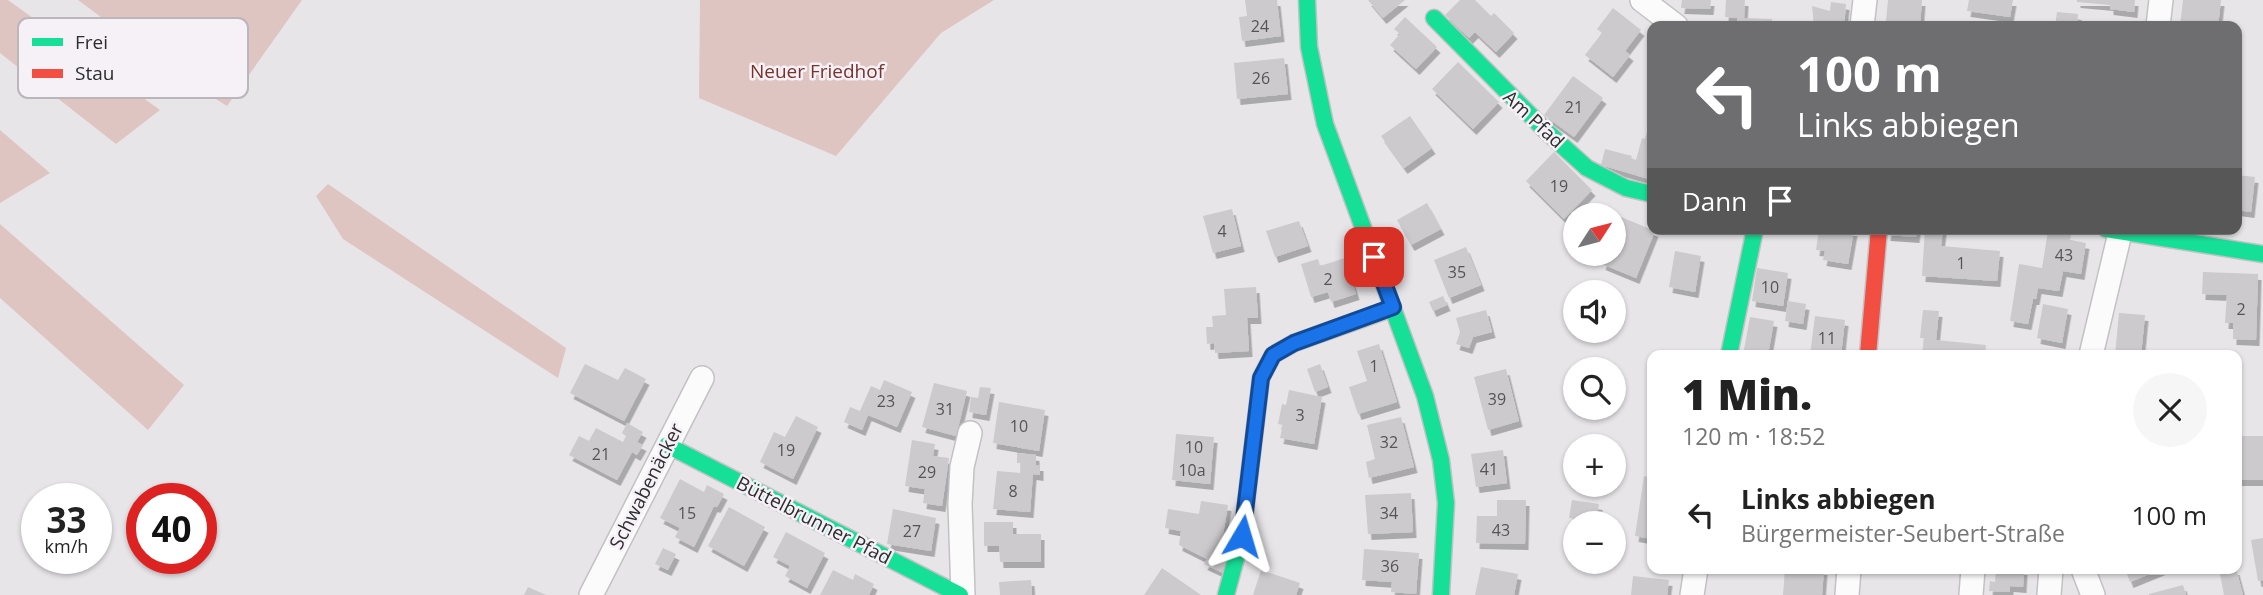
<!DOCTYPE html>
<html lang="de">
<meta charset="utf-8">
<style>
:root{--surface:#fff;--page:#f6f6f6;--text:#222;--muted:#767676}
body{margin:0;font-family:"Open Sans",sans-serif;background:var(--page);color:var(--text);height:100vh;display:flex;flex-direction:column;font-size:26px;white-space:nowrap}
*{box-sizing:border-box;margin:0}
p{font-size:23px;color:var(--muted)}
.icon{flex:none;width:38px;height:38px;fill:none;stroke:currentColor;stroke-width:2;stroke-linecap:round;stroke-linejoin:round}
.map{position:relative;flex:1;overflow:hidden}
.side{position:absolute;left:1647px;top:350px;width:595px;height:224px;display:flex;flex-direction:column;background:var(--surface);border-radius:14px;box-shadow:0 2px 5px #0004}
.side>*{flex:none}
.banner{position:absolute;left:1647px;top:21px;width:595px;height:214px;border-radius:14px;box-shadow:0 2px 5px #0004;background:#6e6d6f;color:#fff;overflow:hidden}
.needle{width:46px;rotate:54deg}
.fabs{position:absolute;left:1563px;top:203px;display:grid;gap:14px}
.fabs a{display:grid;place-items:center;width:63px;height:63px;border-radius:50%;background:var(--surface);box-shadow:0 2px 5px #0004;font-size:35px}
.speed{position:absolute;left:21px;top:483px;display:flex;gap:14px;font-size:35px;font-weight:700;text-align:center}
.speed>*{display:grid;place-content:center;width:91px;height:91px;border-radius:50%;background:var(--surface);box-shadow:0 2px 5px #0004;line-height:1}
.speed small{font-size:18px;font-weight:400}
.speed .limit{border:10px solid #d22;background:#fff;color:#111}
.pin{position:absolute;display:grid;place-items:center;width:60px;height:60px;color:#fff;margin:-30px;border-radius:14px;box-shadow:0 4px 10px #0006}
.me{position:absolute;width:77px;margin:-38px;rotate:7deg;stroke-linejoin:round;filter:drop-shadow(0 0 5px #0008)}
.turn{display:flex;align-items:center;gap:24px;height:147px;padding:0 35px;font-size:32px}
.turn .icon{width:91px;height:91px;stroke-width:2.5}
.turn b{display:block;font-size:49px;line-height:60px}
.then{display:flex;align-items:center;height:66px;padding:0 35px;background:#0003;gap:14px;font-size:26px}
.round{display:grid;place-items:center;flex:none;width:74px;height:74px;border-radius:37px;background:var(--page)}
.head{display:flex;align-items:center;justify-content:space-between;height:119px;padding:0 35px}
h1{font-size:42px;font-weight:800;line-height:52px}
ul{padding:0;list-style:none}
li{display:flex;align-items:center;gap:21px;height:91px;padding:0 35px}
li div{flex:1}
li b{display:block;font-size:26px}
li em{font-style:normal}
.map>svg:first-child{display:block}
.green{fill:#dfc5c2}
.building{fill:#cccacc;filter:url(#shadow)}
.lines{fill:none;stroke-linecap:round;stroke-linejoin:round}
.street-casing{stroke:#c3c1c3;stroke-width:26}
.fast-casing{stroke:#c3c1c3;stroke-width:19}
.jam-casing{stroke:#c3c1c3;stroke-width:19}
.street{stroke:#fbfbfc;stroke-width:23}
.fast{stroke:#16e098;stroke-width:16}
.jam{stroke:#f24e42;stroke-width:16}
.route-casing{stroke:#114b97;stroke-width:18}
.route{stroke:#1a73e8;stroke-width:12}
.labels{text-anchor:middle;stroke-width:5;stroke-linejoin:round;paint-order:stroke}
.number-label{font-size:16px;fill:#555456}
.park-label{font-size:19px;fill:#77332c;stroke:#f6f1f7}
.street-label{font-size:19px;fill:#2d2c2e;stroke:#f6f1f7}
.key{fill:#f6f1f7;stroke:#bab6bb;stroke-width:2}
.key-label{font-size:19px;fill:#2d2c2e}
</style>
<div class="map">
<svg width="2263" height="595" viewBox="0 0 2263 595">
<defs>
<filter id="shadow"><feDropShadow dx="3.5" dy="6" stdDeviation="0" flood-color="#0004"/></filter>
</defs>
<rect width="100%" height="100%" fill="#e7e5e8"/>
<!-- green -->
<path class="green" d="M0 0H8L160 110 116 144 0 53Z
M78 0H302L227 106 187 81Z
M700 0H994L941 33 836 156 699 98Z
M0 130 50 173 0 203Z
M328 184 566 348 558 378 343 239 316 196Z
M0 224 184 385 148 430 0 298Z"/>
<!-- building -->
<path class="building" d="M1245 0H1277L1281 36 1242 41 1239 17 1247 16Z
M1368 0H1405L1383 18Z
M1460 0H1475L1491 16 1494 13 1514 33 1496 52 1475 32 1469 38 1445 15Z
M1682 0H1711L1710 9 1681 8Z
M1726 0H1745L1744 18 1772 19V26H1737V18L1725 17Z
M1888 0H1922L1920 26H1879L1880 21H1886Z
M1969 0H2013L2010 17 1967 11Z
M2077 0H2135L2134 12 2110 9V5L2077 2Z
M2183 0H2221L2218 26H2180Z
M1831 2 1846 4 1844 26H1814L1812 6 1830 11Z
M1613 8 1641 30 1625 51 1630 55 1613 77 1585 55 1602 33 1597 29Z
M2057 12 2078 14 2077 26H2055Z
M1405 17 1437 47 1416 69 1390 45 1400 34 1394 29Z
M1284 58 1288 94 1237 99 1234 63Z
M1458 62 1499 102 1473 129 1432 89Z
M1573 76 1603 98 1574 137 1544 115Z
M1652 115V180L1601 165 1605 149 1632 156 1631 158 1636 160 1642 138 1645 139Z
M1410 116 1432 148 1404 168 1381 136Z
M1554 152 1592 190 1564 219 1526 181Z
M2236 175 2255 177 2251 212 2236 210Z
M1427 203 1441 229 1411 245 1397 220Z
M1232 209 1241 246 1213 253 1203 216Z
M1621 217 1655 231 1636 278 1602 264 1606 254H1614V235Z
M1299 221 1308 246 1275 257 1266 231Z
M1819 229 1854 230 1848 264 1823 260 1825 251 1816 250Z
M1888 229H1917L1916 237 1887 235Z
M1925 229H1943L1941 246 2000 251 1997 281 1922 276Z
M2048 231 2071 235 2070 240 2086 243 2081 274 2063 271 2059 291 2038 288 2036 299H2033L2028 324 2010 321 2019 264 2042 268Z
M1466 247 1481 285 1449 298 1434 260Z
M1675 251 1701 256 1695 292 1669 287Z
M1345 258 1356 294 1331 302 1328 292 1311 297 1301 264 1318 259 1320 266Z
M1757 268 1788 273 1783 306 1752 301Z
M2203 272 2258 274 2256 340 2233 339V323H2225L2227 295 2202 294Z
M1256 287 1258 318H1247L1249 351 1215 353 1214 343 1207 344 1206 327H1213L1212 316 1226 315 1224 289Z
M1443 296 1447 305 1433 311 1429 302Z
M1788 301 1806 304 1803 324 1785 321Z
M2043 304 2068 309 2062 343 2037 338Z
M1486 310 1492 332 1473 337 1469 348 1456 344 1460 332 1456 318Z
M1923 310 1939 311 1936 340 1986 345 1985 355H1922L1924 338H1920Z
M2119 313 2145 315 2141 355H2115Z
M1815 316 1845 320 1841 355H1810Z
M1750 317 1774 321 1768 355H1743Z
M1379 344 1397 402 1358 414 1349 387 1367 381 1357 351Z
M585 364 618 380 625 368 646 379 624 421 570 393Z
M1320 364 1328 387 1315 392 1307 369Z
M1506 369 1519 421 1488 430 1474 377Z
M884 380 912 392 897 427 868 415 862 430 844 422 850 407 860 411 871 386 880 390Z
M934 383 967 391 956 436 922 427Z
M980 387 991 388 986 415 969 412 971 397 978 398Z
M1289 390 1322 397 1314 444 1280 438 1283 425 1278 424 1282 404 1286 405Z
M999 402 1045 410 1039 451 993 443Z
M796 416 818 427 793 479 760 462 774 432 785 437Z
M1401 417 1414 467 1369 478 1366 462 1375 459 1367 425Z
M627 423 643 432 637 442 643 445 637 455 632 452 617 480 569 455 579 436 589 441 596 428 623 442 626 436 622 433Z
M1176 434 1214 437 1210 484 1172 480Z
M2236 436H2263V480H2236Z
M912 440 935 444 933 456 949 458 942 506 923 503 925 489 905 486Z
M1503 450 1507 483 1476 487 1471 454Z
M1017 453 1036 455V465H1040V475L1033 474 1030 512 993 509 997 471 1020 473 1021 463H1017Z
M1644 476 1652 478V539L1635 536Z
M680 479 704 492 707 485 724 494 717 507 714 506 694 547 675 537 680 528 660 518Z
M1411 493 1413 532 1368 534 1365 495Z
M1497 500H1526L1525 544 1476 543 1477 516H1497Z
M1572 500 1599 504 1596 523H1575L1576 519 1569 518Z
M1201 501 1228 505 1221 547 1233 553 1223 573 1204 564 1207 559 1179 545 1181 531 1165 528 1168 509 1199 514Z
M729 507 765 527 744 566 708 546Z
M893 509 936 518 931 551 887 544Z
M984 522H1013V534H1041V562H1000L999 546H984Z
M786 532 825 553 807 588 785 576 790 566 773 557Z
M1574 532H1575V556L1570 555Z
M2263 538V580L2258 581 2251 540Z
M663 548 676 554 668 570 655 564Z
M1364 549 1419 553 1416 594 1391 592 1392 582 1362 580Z
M1481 567 1518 574 1514 595H1475Z
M1162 568 1201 595H1144Z
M1785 569H1824L1822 595H1783Z
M1996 569H2024L2023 587 2010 586V592L1989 591 1990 581 1995 582Z
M2125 569H2162L2130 582Z
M2219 569H2236L2243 595H2224Z
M833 570 853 580 855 574 874 584 869 595H820Z
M1261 570 1300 583 1296 595H1253Z
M1633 576 1669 580 1667 595H1631Z
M1031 580 1032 595H1000L999 582Z
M2183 585 2186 595H2149V594Z
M528 587 546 595H524Z"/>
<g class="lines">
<!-- street casing -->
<g class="street-casing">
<path id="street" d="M1642 0 1676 26
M1862 26 1865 0
M2158 26 2161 0
M2091 355 2121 229
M2083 569 2093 595
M591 595 702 378
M963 595 960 504 962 467 970 433
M1692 595 1696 569
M1847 595 1849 569
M1971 595 1973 569
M2049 595 2051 569"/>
</g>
<!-- fast casing -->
<g class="fast-casing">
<path id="fast" d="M1307 0 1309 47 1325 124 1425 396 1441 460 1446 503 1441 595
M1434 18 1546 131 1587 168 1626 188 1652 194
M2106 229 2263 254
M1729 355 1755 229
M667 445 960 595
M1226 595 1242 536 1261 378 1273 355 1294 343 1393 308"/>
</g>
<!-- jam casing -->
<g class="jam-casing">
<path id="jam" d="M1868 355 1879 229"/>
</g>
<!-- street -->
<use href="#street" class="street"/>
<!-- fast -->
<use href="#fast" class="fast"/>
<!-- jam -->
<use href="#jam" class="jam"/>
</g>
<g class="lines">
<!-- route casing -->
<g class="route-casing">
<path id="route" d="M1242 536 1261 378 1273 355 1294 343 1393 307 1374 257"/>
</g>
<!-- route -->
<use href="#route" class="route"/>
</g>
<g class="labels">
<!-- number labels -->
<g class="number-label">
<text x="1260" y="32">24</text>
<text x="1261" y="84">26</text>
<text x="1574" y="113">21</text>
<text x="1559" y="192">19</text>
<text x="1222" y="237">4</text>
<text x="2064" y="261">43</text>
<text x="1961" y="269">1</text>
<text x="1457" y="278">35</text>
<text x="1328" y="285">2</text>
<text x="1770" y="293">10</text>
<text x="2241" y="315">2</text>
<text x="1827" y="344">11</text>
<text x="1374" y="372">1</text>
<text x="1497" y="405">39</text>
<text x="886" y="407">23</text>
<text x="945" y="415">31</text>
<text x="1300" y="421">3</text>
<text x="1019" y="432">10</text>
<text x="1389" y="448">32</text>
<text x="1194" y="453">10</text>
<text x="786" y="456">19</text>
<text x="601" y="460">21</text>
<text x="1489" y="475">41</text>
<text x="1192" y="476">10a</text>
<text x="927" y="478">29</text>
<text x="1013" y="497">8</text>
<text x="687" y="519">15</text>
<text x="1389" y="519">34</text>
<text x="1501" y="536">43</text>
<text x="912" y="537">27</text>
<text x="1390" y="572">36</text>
</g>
<!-- park labels -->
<g class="park-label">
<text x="817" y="78">Neuer Friedhof</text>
</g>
<!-- street labels -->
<g class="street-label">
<text transform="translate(1534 119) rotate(43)" y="7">Am Pfad</text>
<text transform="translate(646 486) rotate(-63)" y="7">Schwabenäcker</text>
<text transform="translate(814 520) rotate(27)" y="7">Büttelbrunner Pfad</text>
</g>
</g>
<!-- legend -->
<rect x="18" y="18" width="230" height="80" rx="10" class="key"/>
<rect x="32" y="38" width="31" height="8" fill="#16e098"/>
<rect x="32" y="69" width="31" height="9" fill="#f24e42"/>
<g class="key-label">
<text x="75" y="49">Frei</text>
<text x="75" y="80">Stau</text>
</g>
</svg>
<div class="fabs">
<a><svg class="needle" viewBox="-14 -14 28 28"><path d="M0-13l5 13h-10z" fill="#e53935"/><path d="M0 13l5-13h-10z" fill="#767676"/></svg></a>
<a><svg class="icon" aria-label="sound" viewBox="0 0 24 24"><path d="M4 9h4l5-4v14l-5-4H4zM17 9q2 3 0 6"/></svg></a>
<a><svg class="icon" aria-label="search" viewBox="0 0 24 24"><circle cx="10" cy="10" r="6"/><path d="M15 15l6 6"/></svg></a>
<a>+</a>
<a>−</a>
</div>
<div class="speed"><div>33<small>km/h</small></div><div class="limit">40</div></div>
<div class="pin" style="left:1374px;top:257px;background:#d93025"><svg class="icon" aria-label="arrive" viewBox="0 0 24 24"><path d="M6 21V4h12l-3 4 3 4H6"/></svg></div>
<svg class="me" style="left:1242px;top:536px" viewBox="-20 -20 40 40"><path d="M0-17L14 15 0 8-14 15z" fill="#1a73e8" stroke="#fff" stroke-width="4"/></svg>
<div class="banner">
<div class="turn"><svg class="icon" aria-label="left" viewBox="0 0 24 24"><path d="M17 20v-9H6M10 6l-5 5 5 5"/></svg><div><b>100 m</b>Links abbiegen</div></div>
<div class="then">Dann<svg class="icon" aria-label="arrive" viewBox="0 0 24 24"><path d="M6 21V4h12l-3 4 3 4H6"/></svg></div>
</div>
<section class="side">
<div class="head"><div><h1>1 Min.</h1><p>120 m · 18:52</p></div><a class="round"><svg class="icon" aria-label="close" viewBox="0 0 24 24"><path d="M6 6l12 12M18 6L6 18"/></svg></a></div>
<ul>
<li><svg class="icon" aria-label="left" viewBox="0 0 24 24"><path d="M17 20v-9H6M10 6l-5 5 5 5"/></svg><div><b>Links abbiegen</b><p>Bürgermeister-Seubert-Straße</p></div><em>100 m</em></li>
</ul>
</section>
</div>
